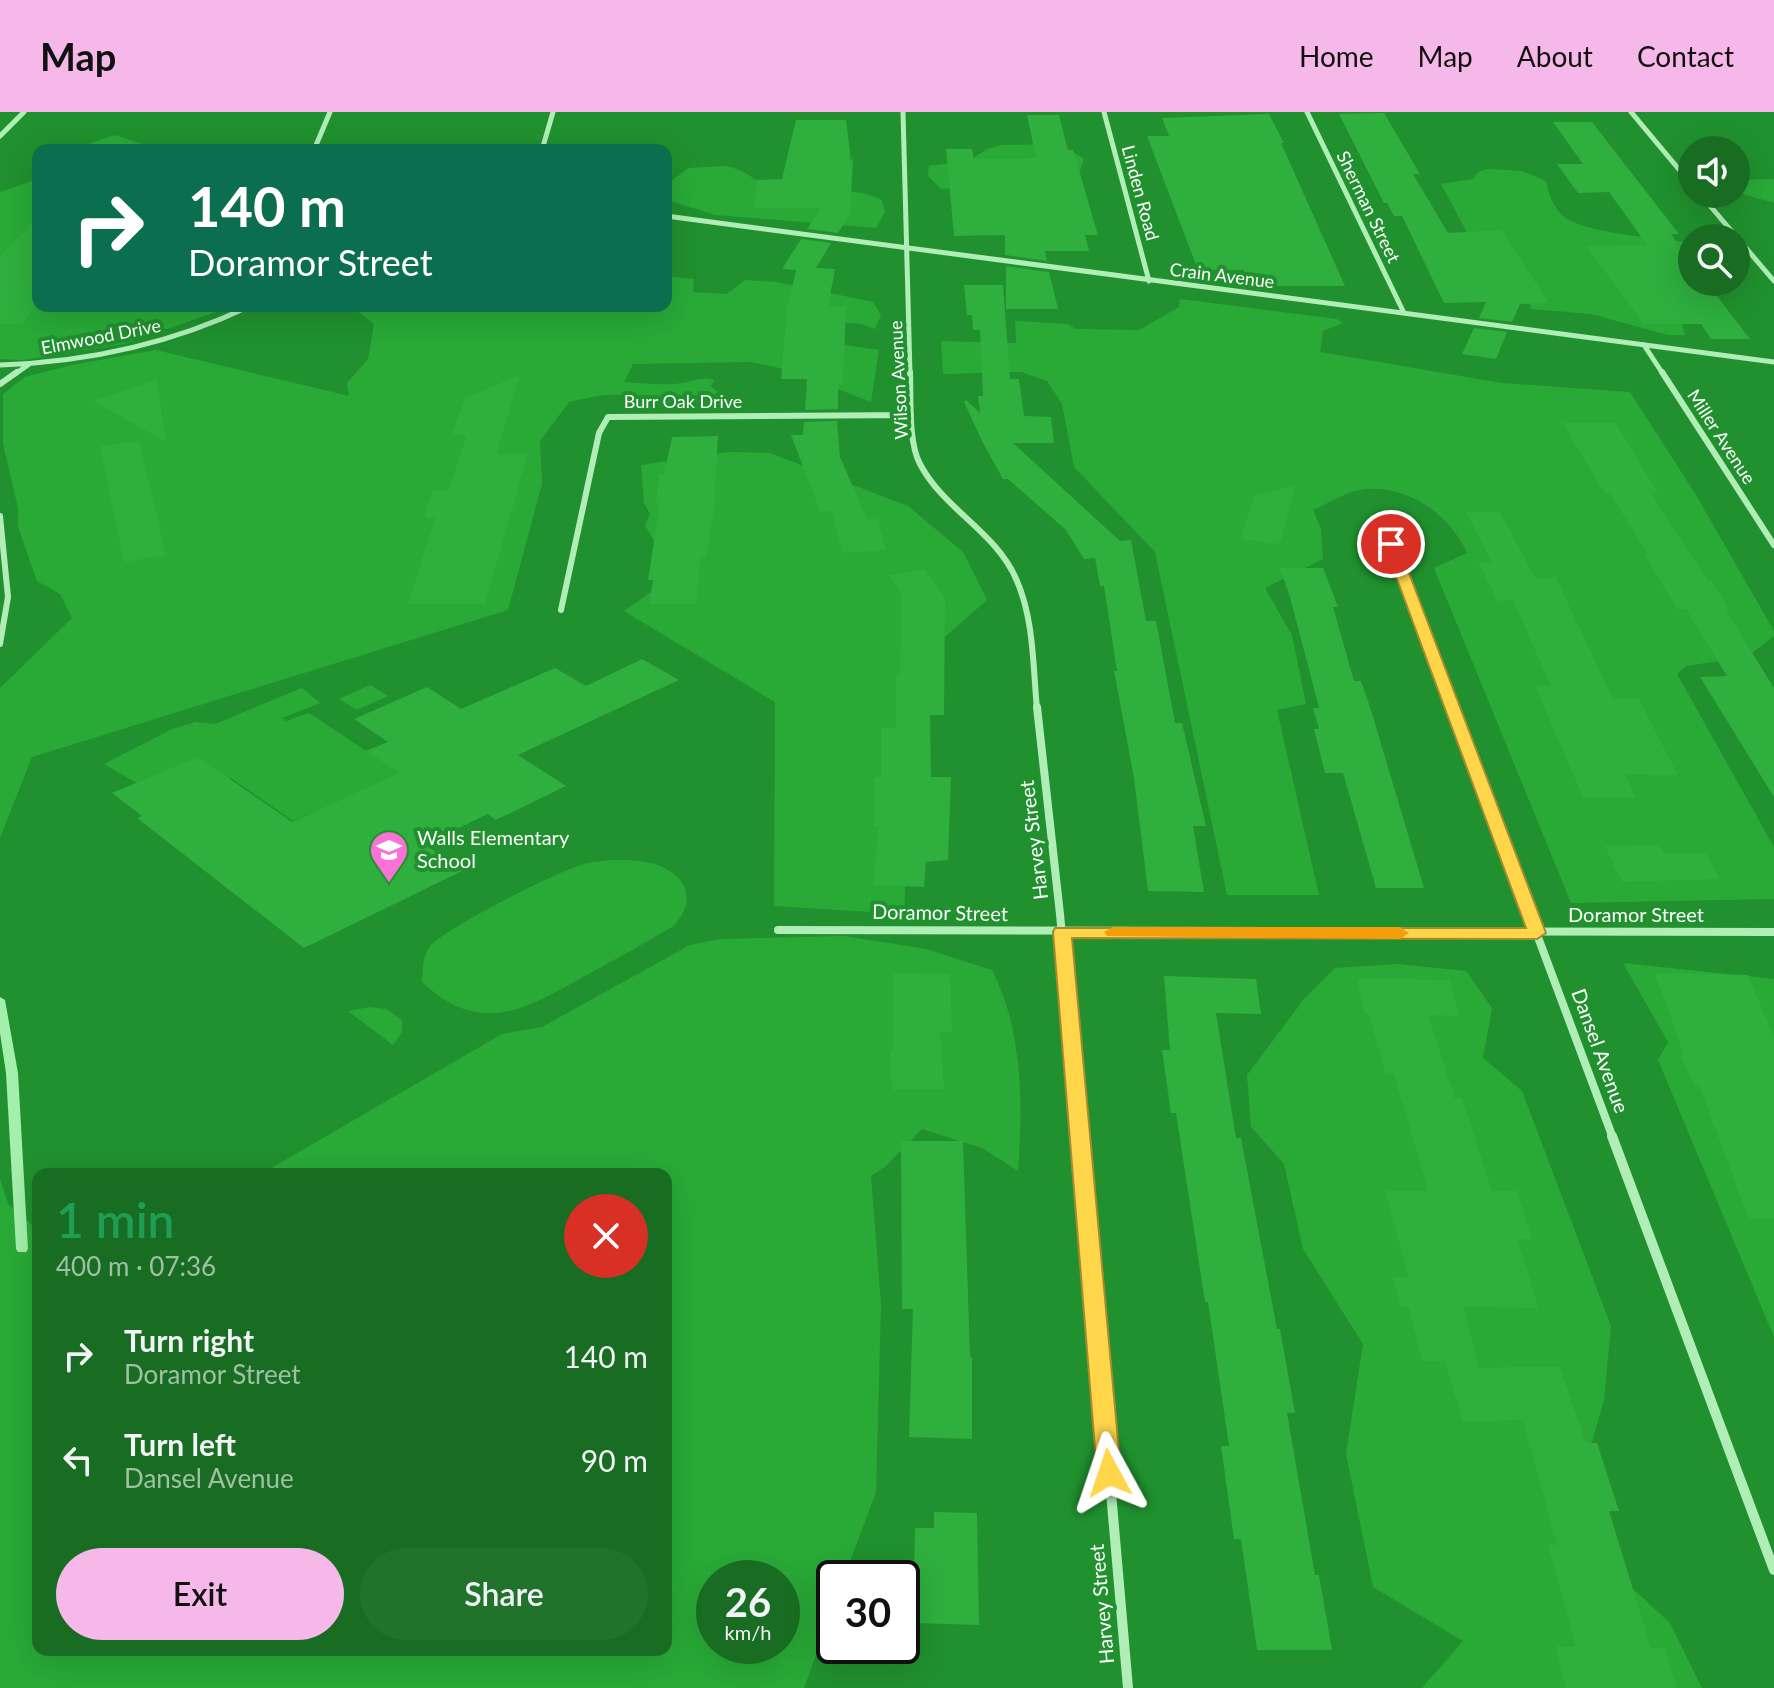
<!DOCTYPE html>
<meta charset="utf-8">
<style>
:root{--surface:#186d22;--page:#21722a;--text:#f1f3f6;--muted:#9fc0a5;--accent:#f6b8e8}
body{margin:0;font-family:Lato,sans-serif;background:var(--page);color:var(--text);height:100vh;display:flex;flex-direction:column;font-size:30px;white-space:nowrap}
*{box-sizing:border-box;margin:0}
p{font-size:26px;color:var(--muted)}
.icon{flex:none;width:44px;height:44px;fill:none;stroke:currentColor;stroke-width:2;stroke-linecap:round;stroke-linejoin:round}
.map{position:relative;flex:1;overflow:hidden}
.sheet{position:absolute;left:32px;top:1056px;width:640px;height:488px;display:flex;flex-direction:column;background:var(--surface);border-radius:16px;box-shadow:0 8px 32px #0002}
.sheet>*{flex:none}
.banner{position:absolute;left:32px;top:32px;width:640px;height:168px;border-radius:16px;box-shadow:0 8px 32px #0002;background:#0b6e4f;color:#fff;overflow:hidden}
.fabs{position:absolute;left:1678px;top:24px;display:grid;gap:16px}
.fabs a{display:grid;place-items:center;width:72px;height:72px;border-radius:50%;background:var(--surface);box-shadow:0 8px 32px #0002;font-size:40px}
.speed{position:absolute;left:696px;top:1448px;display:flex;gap:16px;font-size:40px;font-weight:700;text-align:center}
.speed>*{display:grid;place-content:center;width:104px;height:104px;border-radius:50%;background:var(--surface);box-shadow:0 8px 32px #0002;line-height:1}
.speed small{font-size:20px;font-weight:400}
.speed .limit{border:4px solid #111;border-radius:12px;background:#fff;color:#111}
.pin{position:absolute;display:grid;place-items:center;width:68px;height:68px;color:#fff;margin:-34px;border:4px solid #fff;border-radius:50%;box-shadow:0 2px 8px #0007}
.me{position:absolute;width:88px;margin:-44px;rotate:355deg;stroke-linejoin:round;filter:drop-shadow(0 0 6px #0008)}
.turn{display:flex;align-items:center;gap:28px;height:168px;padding:0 24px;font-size:36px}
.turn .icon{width:104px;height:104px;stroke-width:2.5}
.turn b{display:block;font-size:56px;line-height:68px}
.round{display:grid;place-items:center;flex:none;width:84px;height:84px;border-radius:42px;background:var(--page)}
.head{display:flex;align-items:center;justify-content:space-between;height:136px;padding:0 24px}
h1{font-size:48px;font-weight:600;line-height:60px;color:#1e9e55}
.cta{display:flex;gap:16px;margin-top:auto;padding:16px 24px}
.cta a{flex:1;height:92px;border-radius:48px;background:var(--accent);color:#111;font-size:32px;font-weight:600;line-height:92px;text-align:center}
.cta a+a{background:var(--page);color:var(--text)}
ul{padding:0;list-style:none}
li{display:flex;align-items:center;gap:24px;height:104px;padding:0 24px}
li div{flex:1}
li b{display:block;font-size:30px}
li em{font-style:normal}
header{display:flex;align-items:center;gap:48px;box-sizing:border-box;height:112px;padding:0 40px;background:var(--accent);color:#111}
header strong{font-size:38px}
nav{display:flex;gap:44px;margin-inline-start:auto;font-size:28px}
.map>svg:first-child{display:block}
.green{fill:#29aa37;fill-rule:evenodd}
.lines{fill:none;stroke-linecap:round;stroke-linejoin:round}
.stream{fill:#a4efab;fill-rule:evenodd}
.building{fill:#2faf3e}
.street-far3{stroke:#b1edb7;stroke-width:5}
.street-far2{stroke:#b1edb7;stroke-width:6}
.street-far1{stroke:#b1edb7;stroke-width:8}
.street{stroke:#b1edb7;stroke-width:10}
.route{fill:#ffd54a;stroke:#a68a30;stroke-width:2}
.slow{fill:#f59e0b}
.labels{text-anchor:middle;stroke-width:8;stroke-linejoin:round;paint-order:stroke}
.far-street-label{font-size:18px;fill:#fff;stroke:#20912e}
.poi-label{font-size:20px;fill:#fff;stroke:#20912e;text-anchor:start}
.street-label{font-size:20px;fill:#fff;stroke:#20912e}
</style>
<header>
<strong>Map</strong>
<nav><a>Home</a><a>Map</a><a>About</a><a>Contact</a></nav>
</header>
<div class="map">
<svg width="1774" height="1576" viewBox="0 0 1774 1576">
<rect width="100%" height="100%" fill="#20912e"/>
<!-- green -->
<path class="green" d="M115 23 159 38H71Z
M1060 32 1084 47 1078 64 941 77 928 64 929 54 970 48 987 37 1001 33Z
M724 54C749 58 749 67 769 74 806 86 847 70 882 88L885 100 876 116 715 103 668 88 666 73 688 56Z
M1488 57 1522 59 1546 69C1549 82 1552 93 1562 103 1582 122 1662 126 1692 131V170H1726L1734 178H1667L1679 197 1685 223H1668L1591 202 1531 197 1528 188 1471 128 1441 72 1473 67 1478 60Z
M38 67V194H233L124 232 23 248 0 247V80Z
M1774 67V91L1736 80V68Z
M666 164 694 167 693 180 727 182 745 168 777 170 873 190 881 203 875 217 861 212 825 209 804 227 879 238 871 290 789 258 751 250 633 252 624 270C639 271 668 274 682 271 695 269 700 264 714 268L711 274 718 280C687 304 660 289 626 284 607 280 588 286 569 290L540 329 542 372 508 498 32 645 0 726V576L72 506 60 482 37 469 18 415V396L3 332V282L25 265 72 253 156 238 349 284 347 271 368 247 374 212 351 194H666Z
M1180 187 1337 207 1343 211 1323 219 1320 240 1502 271 1630 280 1696 383 1774 519V524L1747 545 1686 554 1677 562 1774 735V787L1571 791 1434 456 1467 441C1450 403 1410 374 1366 377 1349 378 1329 391 1313 398L1321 417 1323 447 1265 476 1292 523 1306 592 1277 598 1319 783H1227L1155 440 1074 355 1062 292 1047 269 1021 260 943 262 941 229 1016 231 1015 209 1068 212 1076 217 1139 218 1179 195Z
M728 340 770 341 908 394 963 440 987 488 914 552 904 802 774 794 775 590 624 499 675 463 645 414 650 402 644 391 641 353Z
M370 573 388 584 357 598 339 587Z
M302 576 320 591 282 606 286 609 309 601 401 662 293 709 231 666 198 680 137 671 104 652 172 617 196 610 215 612Z
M613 748C628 748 642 748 657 753 690 764 696 793 672 815 643 832 614 848 585 864 526 897 480 925 422 870 423 857 422 845 430 834 447 815 561 757 588 751 596 749 605 749 613 748Z
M844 824 926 837 992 858C1023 918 1023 994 1018 1059L982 1036 922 1017 886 1054 871 1064 881 1193 876 1380 844 1466H834V1494L804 1576H0V1067L8 1092 38 1118V1538H666V1062H261L502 922 542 915 690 833 720 827ZM714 1466H782V1534H714Z
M1623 851 1774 867V1225L1658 948 1668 930Z
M1398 852 1466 859 1492 896 1483 946 1522 979 1611 1214 1604 1288 1567 1416 1670 1511 1702 1576H1422L1463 1529 1373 1475 1346 1342 1363 1232 1303 1137 1284 1052 1251 1015 1247 963 1304 887 1335 856Z
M370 895 386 897 402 908V920L393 933 348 899Z"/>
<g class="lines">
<!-- stream -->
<path class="stream" d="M0 885 5 888 18 961 28 1137 26 1140H18L16 1137 6 961 0 921Z"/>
</g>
<!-- building -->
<path class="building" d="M1384 1 1420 62H1413L1448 121 1501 118 1549 191 1520 192 1512 210 1479 206 1486 190 1444 191 1402 104H1394L1387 91H1384L1339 2Z
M1269 2 1284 31H1281L1345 174H1269L1268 170H1247L1244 158H1198L1147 24H1169L1162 6Z
M1027 3H1059L1068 38H1073L1098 123H1085L1089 139H1045L1047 149 1005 143V123L954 124 946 37H972L974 47 1036 46Z
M796 8H846L851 49 853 46 850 102 838 121 807 117 821 96H755L756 68 782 67Z
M1553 10H1592L1679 122H1671L1692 151V170H1706L1750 227H1711L1701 212H1644L1586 134 1647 133 1609 80 1578 81 1557 52H1583Z
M38 104V188L22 212H0V145Z
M801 127 831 131 816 156 835 157 828 194H846L843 272H838V297L805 298 807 267H781L787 197 796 158 782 157Z
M1006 154 1049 160 1058 197H1006Z
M964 173H1003L1010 267H1019L1024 304 1051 305 1054 331H1013L1120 429 1131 428 1146 509H1156L1175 611H1182L1206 714H1193L1204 780 1148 779 1134 666 1114 559H1117L1104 474H1100L1095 446 1084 447 1066 418 1008 367H1003L983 331 964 290 966 288 980 301 978 284H983L980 218H973L972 203H967Z
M1474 216 1507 220 1496 247 1462 242Z
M520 263 496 342H528L485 492H408L435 406 424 405 433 378H449L467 323H452L465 286Z
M157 268 166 330 93 289Z
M837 309 840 345 867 407H877L886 438 843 441 831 398 820 399 791 323H803L804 310Z
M1563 311H1616L1658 381H1650L1708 469H1712L1729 497H1725L1774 576V685L1700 565 1727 564 1686 497H1677L1644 442H1648L1610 382H1605Z
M718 324 714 396 706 446H701L696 492H649L653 468H648L660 391 656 392 659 362H664L672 325Z
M139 329 166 443 124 450 100 334Z
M1296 373 1280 432 1241 427 1254 383Z
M1466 400H1500L1535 466H1556L1613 587H1639L1678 663 1625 662 1636 686 1583 685 1535 574H1551L1513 488 1498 489 1478 450H1492Z
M1280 456H1323L1338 495H1333L1354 569H1361L1371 598 1424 776H1376L1343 661H1325L1314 617H1319L1313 596H1319L1290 485Z
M925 457 945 486 944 603H930L931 665H951L948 748 926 750 924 775 873 773 879 714H874V665H881V616H896V563H900L901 481 888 463Z
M642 547 679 568 518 643 566 674 496 708 488 702 425 732 462 759 304 836 137 706 142 704 112 681 198 645 292 710 399 661 366 639 388 630 354 607 427 575 461 597 555 556 586 574Z
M1659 733 1663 741H1706L1719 767 1622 770 1605 734Z
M893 861 950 862 952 920H940L944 977 892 978 890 938H893Z
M1655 861 1748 863 1774 926V1107H1749L1699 973H1694L1680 943H1684Z
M1164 864 1256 867 1261 902 1216 901 1236 1026H1241L1277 1217H1280L1295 1301H1287L1315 1463H1319L1332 1538H1257L1241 1427H1234L1221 1334H1229L1208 1190H1205L1176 1001H1171L1162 938H1170Z
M1357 866 1450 868 1459 904 1428 903 1455 987 1462 986 1492 1079H1517L1532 1127H1518L1538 1196 1464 1195 1479 1256 1559 1254 1586 1331H1597L1619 1399H1609L1651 1536H1665L1677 1576H1566L1556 1534 1576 1535 1548 1433H1557L1523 1308 1463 1310 1445 1249H1422L1409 1195H1400L1393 1165H1408L1386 1079H1428L1394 962H1386L1369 902H1364Z
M901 1029H963L970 1245H972V1327L909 1325 913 1197H902Z
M934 1400 977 1401 979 1513 913 1511 915 1416H934Z"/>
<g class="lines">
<!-- street-far3 -->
<path class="street-far3" d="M903 0 910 262
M1104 0 1149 169
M1307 0 1404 201
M1631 0 1692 73
M0 24 24 0
M314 38 330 0
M542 38 553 0
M1700 82 1774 169
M666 104 1774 250
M1644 233 1663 262
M0 253C87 250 171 232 250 194
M15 262 28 253"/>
<!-- street-far2 -->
<path class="street-far2" d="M910 260C911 285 908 330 920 352 944 398 997 420 1017 469 1034 508 1033 556 1037 597
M1662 260 1774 433
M0 272 17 260
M0 404 8 485 0 532
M1391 432 1453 597
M561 498 599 321 608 305 911 303"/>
<!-- street-far1 -->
<path class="street-far1" d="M1037 595 1060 802 1080 1026
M1452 595 1613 1026
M778 818 1774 820"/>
<!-- street -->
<path class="street" d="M1080 1024 1128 1576
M1612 1024 1774 1458"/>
</g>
<!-- route -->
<path class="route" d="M1391 428 1398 432 1546 821 1537 827 1072 826 1121 1361 1118 1368 1109 1371 1100 1368 1097 1361 1053 820 1055 816H1526L1384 432Z"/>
<!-- slow -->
<path class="slow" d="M1113 815H1400L1409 821 1400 827 1107 824 1104 820Z"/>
<!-- icons -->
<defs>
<g id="school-pin" transform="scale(2)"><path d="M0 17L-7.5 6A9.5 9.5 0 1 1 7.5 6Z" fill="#fb71d6" stroke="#20912e"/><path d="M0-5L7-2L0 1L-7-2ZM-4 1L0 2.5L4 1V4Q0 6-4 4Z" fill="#fff"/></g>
</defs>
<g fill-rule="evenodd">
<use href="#school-pin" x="389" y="738"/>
</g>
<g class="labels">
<!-- far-street labels -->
<g class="far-street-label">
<text transform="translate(1140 81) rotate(75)" y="6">Linden Road</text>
<text transform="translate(1368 95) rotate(64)" y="6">Sherman Street</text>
<text transform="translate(1222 164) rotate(7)" y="6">Crain Avenue</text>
<text transform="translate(101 225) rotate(-11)" y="6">Elmwood Drive</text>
<text transform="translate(899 268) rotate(-93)" y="6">Wilson Avenue</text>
<text x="683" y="296">Burr Oak Drive</text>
<text transform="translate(1721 325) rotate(57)" y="6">Miller Avenue</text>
</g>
<!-- poi labels -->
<g class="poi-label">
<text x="417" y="733">Walls Elementary<tspan x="417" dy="23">School</tspan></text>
</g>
<!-- street labels -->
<g class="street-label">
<text transform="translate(1034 728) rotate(-97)" y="7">Harvey Street</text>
<text transform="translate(940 801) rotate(1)" y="7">Doramor Street</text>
<text x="1636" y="810">Doramor Street</text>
<text transform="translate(1600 939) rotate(70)" y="7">Dansel Avenue</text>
<text transform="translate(1102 1492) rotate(-95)" y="7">Harvey Street</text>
</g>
</g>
</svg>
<div class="fabs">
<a><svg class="icon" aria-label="sound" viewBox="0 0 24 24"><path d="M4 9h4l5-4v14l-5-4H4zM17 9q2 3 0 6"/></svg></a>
<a><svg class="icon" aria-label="search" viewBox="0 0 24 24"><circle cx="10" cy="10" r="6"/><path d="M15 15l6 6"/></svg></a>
</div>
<div class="speed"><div>26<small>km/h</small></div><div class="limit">30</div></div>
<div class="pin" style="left:1391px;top:432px;background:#d93025"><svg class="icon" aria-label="arrive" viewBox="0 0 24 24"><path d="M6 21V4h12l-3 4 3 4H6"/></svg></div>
<svg class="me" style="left:1109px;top:1361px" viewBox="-20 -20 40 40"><path d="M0-17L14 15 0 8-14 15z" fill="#ffd54a" stroke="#fff" stroke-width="4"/></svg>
<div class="banner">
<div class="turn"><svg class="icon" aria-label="right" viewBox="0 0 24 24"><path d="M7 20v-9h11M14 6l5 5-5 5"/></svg><div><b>140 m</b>Doramor Street</div></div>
</div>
<section class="sheet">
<div class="head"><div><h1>1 min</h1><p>400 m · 07:36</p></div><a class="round" style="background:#d93025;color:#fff"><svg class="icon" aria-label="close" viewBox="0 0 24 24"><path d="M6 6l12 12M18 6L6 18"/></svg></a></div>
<ul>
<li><svg class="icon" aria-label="right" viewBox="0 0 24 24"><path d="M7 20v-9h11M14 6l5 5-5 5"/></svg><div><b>Turn right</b><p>Doramor Street</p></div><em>140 m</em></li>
<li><svg class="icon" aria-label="left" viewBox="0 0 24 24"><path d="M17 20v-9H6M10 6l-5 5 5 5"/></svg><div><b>Turn left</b><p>Dansel Avenue</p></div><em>90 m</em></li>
</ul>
<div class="cta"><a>Exit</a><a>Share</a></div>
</section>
</div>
